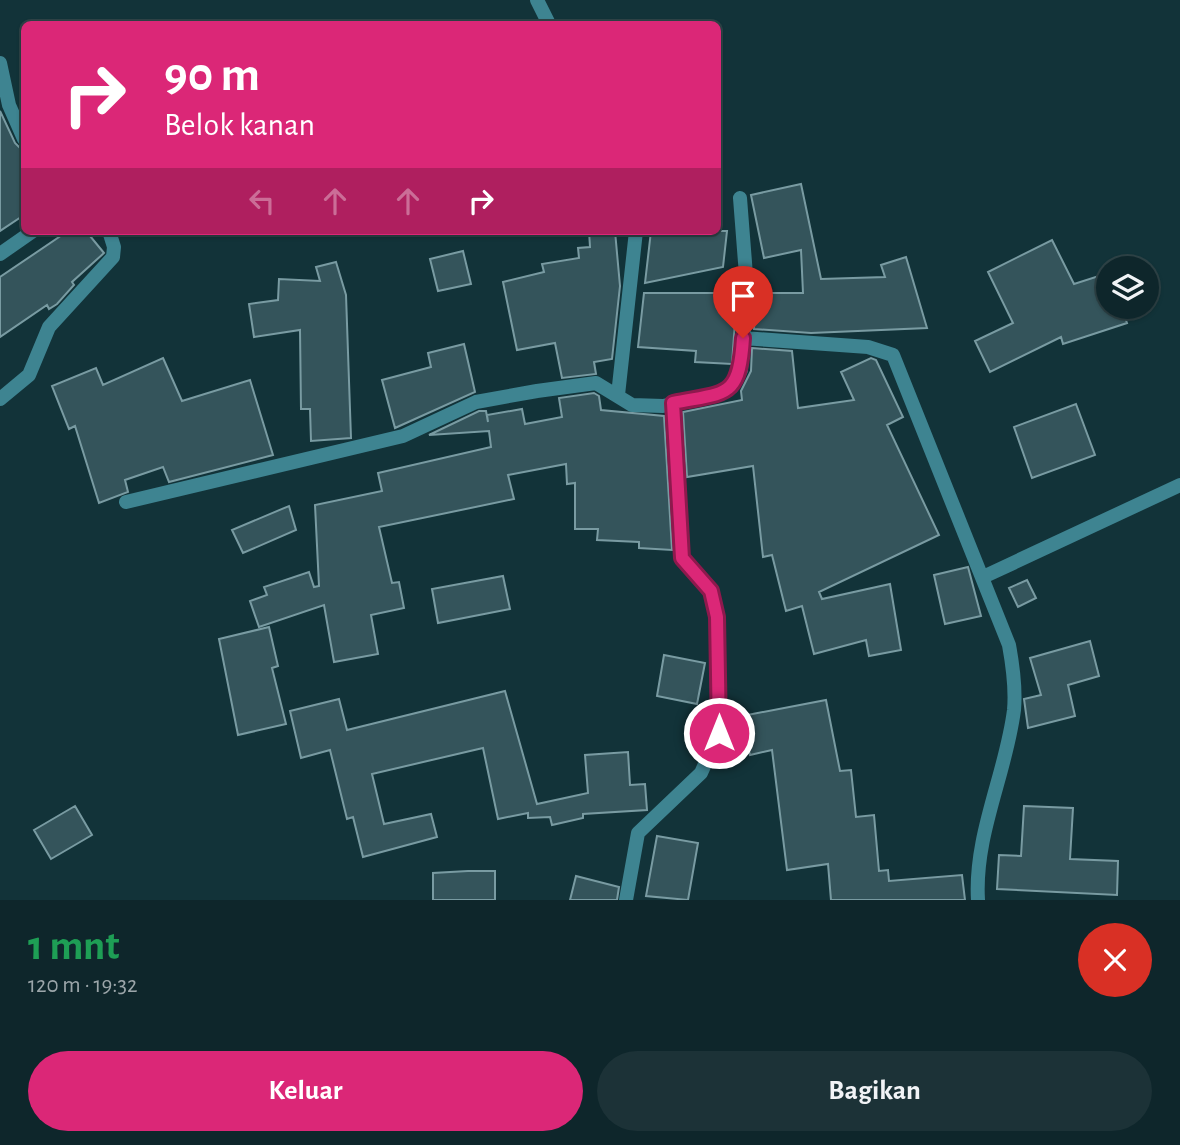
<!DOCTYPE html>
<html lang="id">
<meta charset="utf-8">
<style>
:root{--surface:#0e262b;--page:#1c3237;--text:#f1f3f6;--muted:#9ba5a9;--line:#2e4347;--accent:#db2777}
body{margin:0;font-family:"Alegreya Sans",sans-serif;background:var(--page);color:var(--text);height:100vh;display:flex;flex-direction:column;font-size:26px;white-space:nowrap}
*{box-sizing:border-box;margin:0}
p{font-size:23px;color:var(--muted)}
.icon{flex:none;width:38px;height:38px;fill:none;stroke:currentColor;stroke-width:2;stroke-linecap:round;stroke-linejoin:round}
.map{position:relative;height:900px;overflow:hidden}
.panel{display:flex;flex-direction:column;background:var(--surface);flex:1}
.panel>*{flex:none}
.top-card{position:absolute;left:21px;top:21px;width:700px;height:214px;border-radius:10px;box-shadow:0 2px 5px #0004,0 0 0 2px var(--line);background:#db2777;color:#fff;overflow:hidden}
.fabs{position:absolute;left:1096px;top:256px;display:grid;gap:14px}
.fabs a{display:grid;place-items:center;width:63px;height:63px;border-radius:50%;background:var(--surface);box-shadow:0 2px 5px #0004,0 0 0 2px var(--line);font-size:35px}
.pin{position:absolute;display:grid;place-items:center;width:60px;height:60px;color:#fff;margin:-72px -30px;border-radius:50% 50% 50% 0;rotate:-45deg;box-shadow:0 0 7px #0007}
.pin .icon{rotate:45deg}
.me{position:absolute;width:77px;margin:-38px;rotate:0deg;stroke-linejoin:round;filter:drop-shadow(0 0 5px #0008)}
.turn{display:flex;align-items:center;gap:24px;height:147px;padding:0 28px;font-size:32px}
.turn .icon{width:91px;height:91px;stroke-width:2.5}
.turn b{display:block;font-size:49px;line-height:60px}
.lanes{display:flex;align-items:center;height:66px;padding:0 28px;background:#0003;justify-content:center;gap:35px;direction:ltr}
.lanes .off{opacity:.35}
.round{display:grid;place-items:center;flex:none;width:74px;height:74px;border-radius:37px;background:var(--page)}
.head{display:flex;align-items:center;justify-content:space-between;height:119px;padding:0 28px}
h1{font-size:42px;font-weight:700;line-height:52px;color:#1e9e55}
.cta{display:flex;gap:14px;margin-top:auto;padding:14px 28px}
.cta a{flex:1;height:80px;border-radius:42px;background:var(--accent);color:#fff;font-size:28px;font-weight:700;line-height:80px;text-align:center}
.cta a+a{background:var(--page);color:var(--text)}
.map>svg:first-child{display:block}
.building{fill:#34545b;stroke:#799ba2;stroke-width:2}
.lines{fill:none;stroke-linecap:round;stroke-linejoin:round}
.street{stroke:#3e8491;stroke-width:14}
.route-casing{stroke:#8e194d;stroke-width:18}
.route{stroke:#db2777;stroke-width:12}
</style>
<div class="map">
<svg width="1180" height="900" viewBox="0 0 1180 900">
<rect width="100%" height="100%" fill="#123339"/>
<!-- building -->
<path class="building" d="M0 111 15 143 24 152V215L0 231Z
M801 184 821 279 885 277 881 265 906 257 927 328 811 333 754 329 756 293H803L801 250 764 258 751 195Z
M68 231H86L104 253 72 282 74 285 57 304 49 309 47 305 0 337V277Z
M589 231H615L620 286 612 359 594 362 596 374 562 378 555 343 517 350 503 282 544 272 542 264 579 258 578 248 590 247Z
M651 231H727L723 267 645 283Z
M1052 240 1074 284 1108 273V306H1121L1127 323 1063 344 1061 337 990 372 975 341 1013 323 988 272Z
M463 251 471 284 438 291 430 259Z
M336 262 346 295 351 438 311 441 310 409H301L300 330 254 337 249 304 278 300 279 279 320 281 316 267Z
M644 293H737L732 364 695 362 696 351 638 347Z
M464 344 475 392 395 428 382 380 431 367 428 353Z
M752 348 792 351 798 408 854 400 841 372 871 358 876 360 903 417 887 425 939 535 819 592 822 599 890 584 901 650 869 656 866 640 814 654 802 606 786 611 772 555 763 557 753 466 687 477 683 412 742 400 741 391 751 371Z
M163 358 182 401 250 380 273 455 169 482 163 467 125 480 128 492 99 503 75 426 69 429 52 386 96 368 103 385Z
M594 393 599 396 601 410 664 416 672 550 639 548V542L597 540 598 529H575V483L567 484 566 464 508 475 514 499 379 527 392 583 399 582 404 608 371 615 378 654 334 662 324 605 259 627 250 601 267 595 264 587 309 572 314 587 319 586 315 505 382 491 378 473 491 447 489 431 429 435 479 411H486L488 422 487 415 522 409 525 424 562 417 559 398Z
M1076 404 1095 455 1032 478 1014 427Z
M289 506 296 530 243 553 232 530Z
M968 567 981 616 945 624 934 575Z
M503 576 510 609 438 623 432 589Z
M1027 580 1036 598 1018 607 1009 588Z
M269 627 278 666 272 668 286 724 238 735 219 639Z
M1090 641 1099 676 1068 685 1075 716 1028 728 1024 699 1041 695 1030 658Z
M664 655 705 663 697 704 657 696Z
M505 691 537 804 588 793 585 755 628 752 630 785 645 784 647 810 583 814V818L552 825 550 817 528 818V813L498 819 483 748 372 774 384 824 431 814 437 837 363 857 353 817 347 819 330 750 301 758 290 711 339 699 347 730Z
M826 700 840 771 851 770 856 817 874 815 879 871 888 870 889 881 962 875 965 900H831L828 864 787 870 772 750 750 755 742 716Z
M75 806 92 835 51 859 34 830Z
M1024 806 1073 808 1070 859 1118 861 1117 895 997 889 999 855 1021 856Z
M657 836 698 843 688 900 646 896Z
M468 871H495V900H433V873Z
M576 876 619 887 617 900H570Z"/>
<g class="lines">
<!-- street -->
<path class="street" d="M537 0 549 24
M0 63 9 105 24 139
M0 254 33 231
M743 338 868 347 893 355 1009 645C1013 667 1016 688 1014 710 1006 774 974 835 978 900
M618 395 636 231
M0 399 29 375 49 327 113 257 114 247 109 231
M126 502 403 436 476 402 537 391 596 383 632 405 663 406 720 394 732 387 741 370 747 288 740 198
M983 577 1180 485
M626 900 638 833 701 773 719 733 717 617 711 591 682 558 673 403"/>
</g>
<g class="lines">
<!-- route casing -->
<g class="route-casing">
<path id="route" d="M719 733 717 617 711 591 682 558 673 403C727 392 739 399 743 338"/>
</g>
<!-- route -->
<use href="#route" class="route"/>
</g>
</svg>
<div class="fabs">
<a><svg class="icon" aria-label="layers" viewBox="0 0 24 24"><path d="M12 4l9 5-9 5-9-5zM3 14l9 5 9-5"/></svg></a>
</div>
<div class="pin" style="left:743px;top:338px;background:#d93025"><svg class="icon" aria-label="arrive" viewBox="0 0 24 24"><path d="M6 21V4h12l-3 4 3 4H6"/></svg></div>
<svg class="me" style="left:719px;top:733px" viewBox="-20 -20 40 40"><circle r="17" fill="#db2777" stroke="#fff" stroke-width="3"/><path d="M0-11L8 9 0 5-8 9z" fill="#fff"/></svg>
<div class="top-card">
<div class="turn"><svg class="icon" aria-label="right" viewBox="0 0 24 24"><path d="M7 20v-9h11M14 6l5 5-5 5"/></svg><div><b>90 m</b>Belok kanan</div></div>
<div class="lanes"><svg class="icon off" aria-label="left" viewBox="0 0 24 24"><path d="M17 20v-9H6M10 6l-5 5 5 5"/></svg><svg class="icon off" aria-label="ahead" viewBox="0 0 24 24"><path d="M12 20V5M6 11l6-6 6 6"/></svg><svg class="icon off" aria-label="ahead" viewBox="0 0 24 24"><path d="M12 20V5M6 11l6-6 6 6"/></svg><svg class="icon" aria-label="right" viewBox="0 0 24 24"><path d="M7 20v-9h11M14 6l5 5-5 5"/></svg></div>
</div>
</div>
<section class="panel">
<div class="head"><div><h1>1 mnt</h1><p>120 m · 19:32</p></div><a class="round" style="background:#d93025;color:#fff"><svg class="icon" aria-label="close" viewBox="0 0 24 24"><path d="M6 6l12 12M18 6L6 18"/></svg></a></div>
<div class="cta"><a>Keluar</a><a>Bagikan</a></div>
</section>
